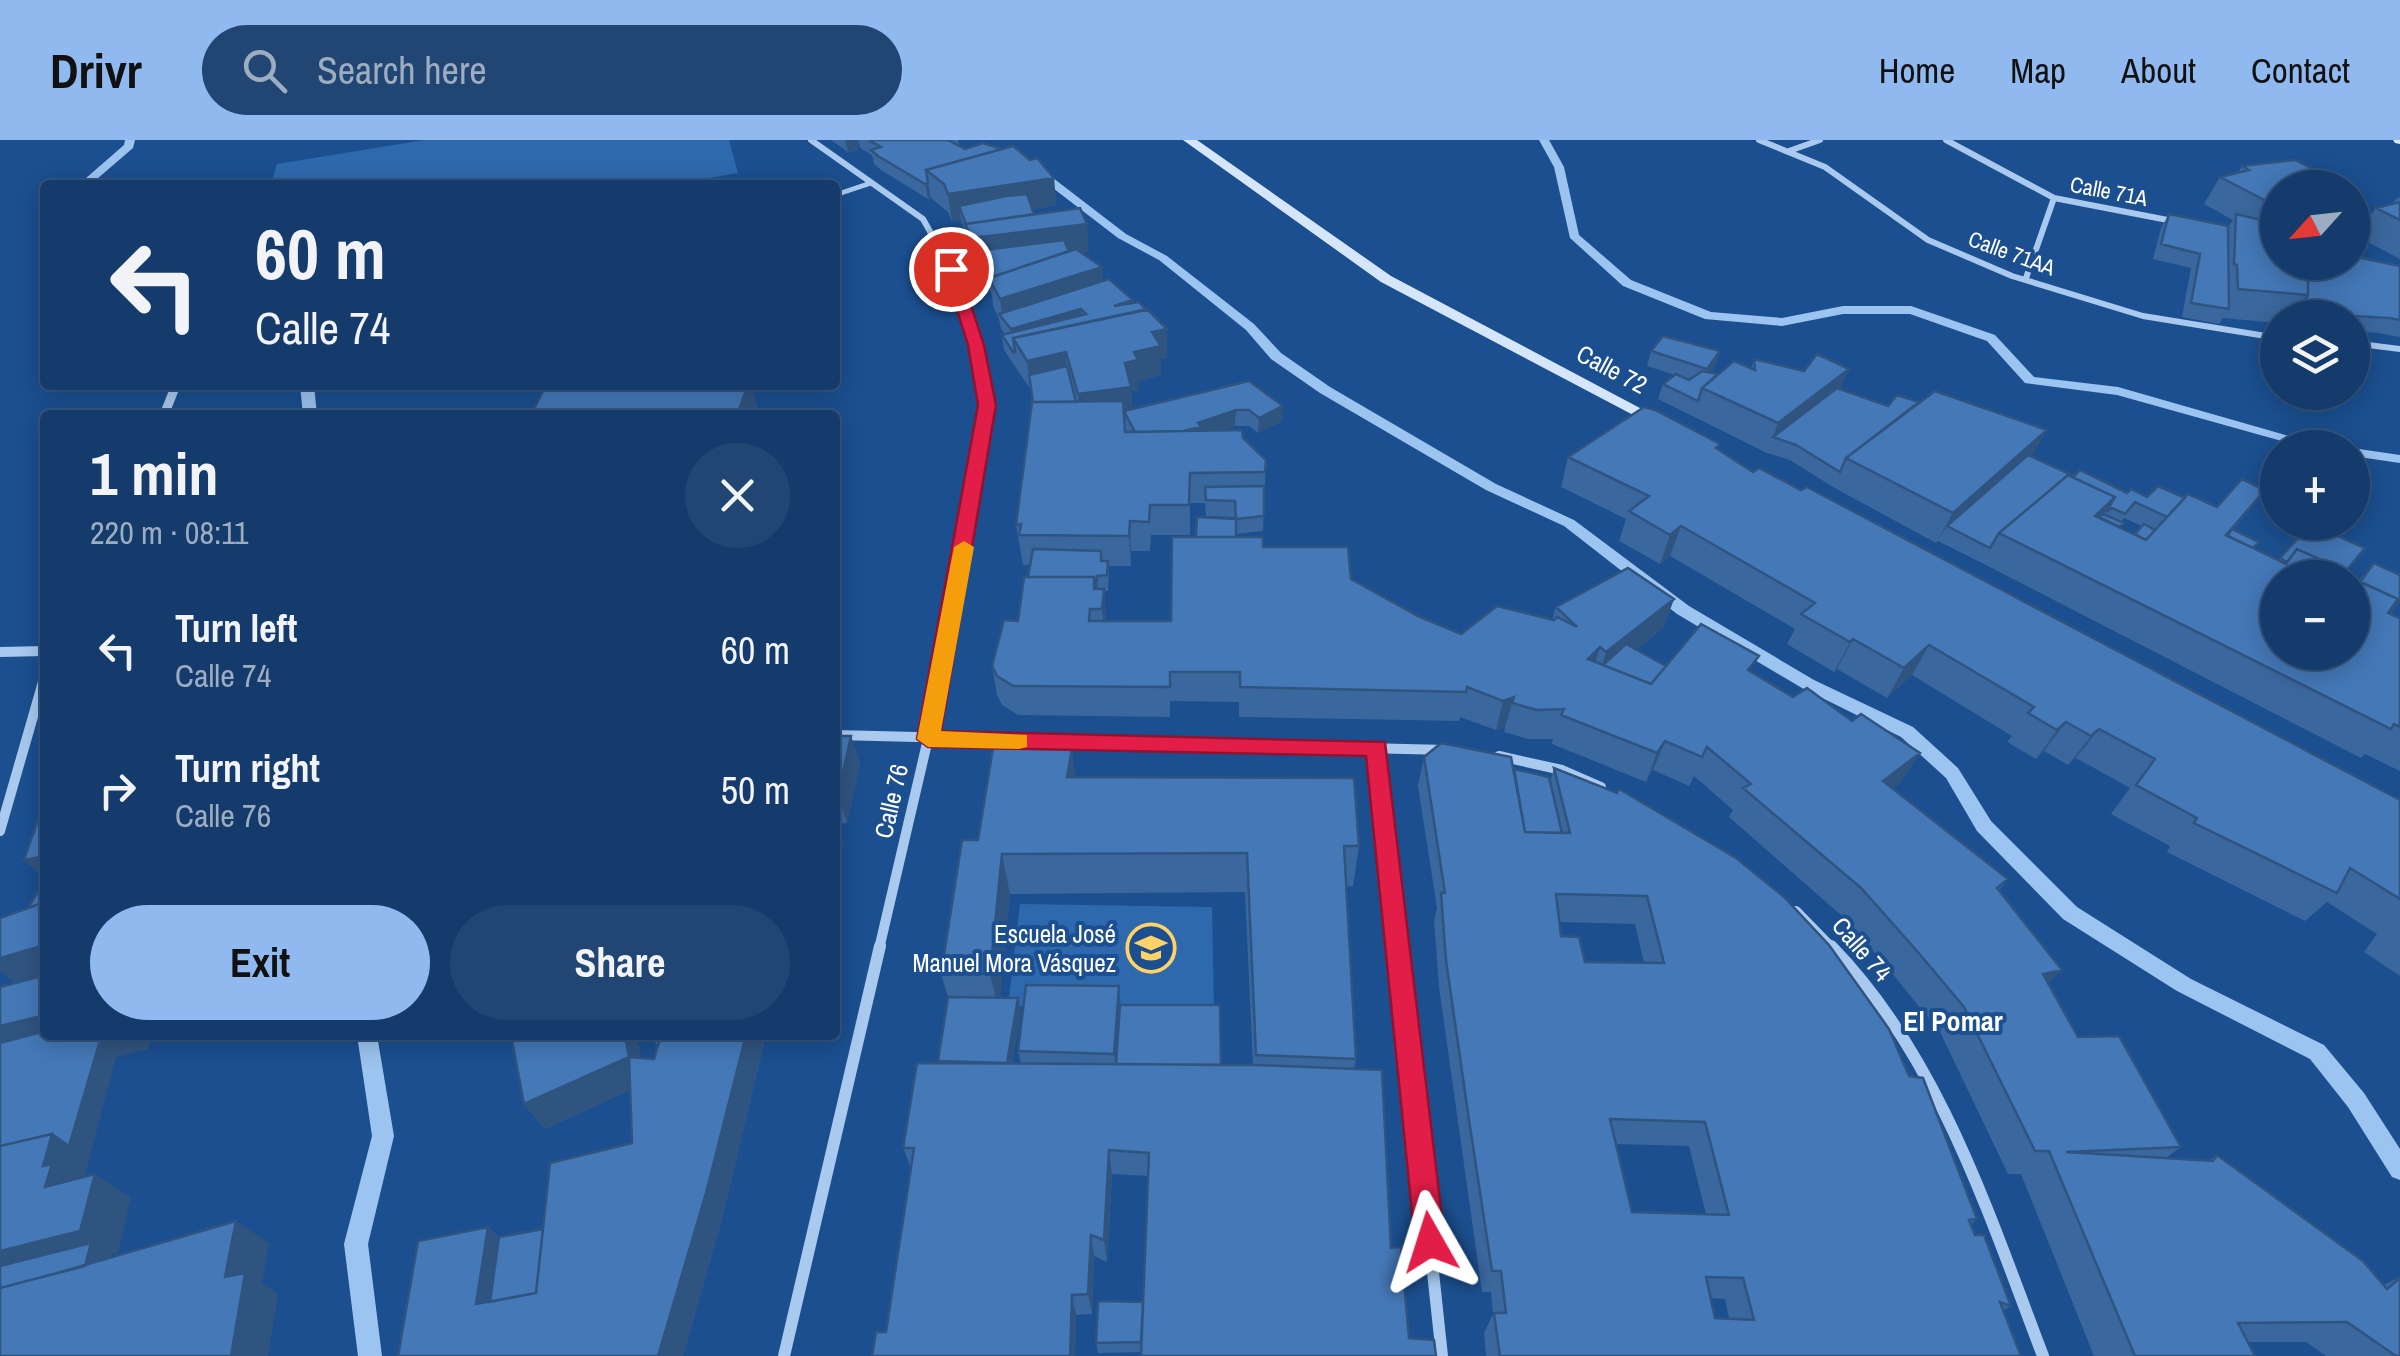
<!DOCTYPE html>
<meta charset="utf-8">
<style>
:root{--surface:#143b6b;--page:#214673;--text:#f1f3f6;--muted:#9dadc1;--line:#33557e;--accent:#90b9f0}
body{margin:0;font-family:"Archivo Narrow",sans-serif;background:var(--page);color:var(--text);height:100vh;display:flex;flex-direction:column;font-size:38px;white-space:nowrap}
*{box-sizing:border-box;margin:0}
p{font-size:32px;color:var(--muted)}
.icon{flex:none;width:55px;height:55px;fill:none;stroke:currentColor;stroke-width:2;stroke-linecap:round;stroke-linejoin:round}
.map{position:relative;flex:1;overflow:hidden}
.panel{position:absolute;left:40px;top:270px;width:800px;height:630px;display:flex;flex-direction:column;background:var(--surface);border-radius:10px;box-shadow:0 5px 25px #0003,0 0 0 2px var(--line)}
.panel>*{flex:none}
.guide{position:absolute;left:40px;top:40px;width:800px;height:210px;border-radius:10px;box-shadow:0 5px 25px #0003,0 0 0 2px var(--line);background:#143b6b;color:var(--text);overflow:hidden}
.needle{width:65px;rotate:243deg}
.fabs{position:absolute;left:2260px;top:30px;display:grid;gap:20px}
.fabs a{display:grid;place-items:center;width:110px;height:110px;border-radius:50%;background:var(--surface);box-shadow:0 5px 25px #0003,0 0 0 2px var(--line);font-size:50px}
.pin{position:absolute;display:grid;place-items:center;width:85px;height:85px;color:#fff;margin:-42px;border:5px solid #fff;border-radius:50%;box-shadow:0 2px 10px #0007}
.me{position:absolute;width:110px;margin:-55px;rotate:354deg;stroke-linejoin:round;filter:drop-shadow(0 0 8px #0008)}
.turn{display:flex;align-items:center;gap:35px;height:210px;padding:0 50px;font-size:45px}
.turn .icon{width:130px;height:130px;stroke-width:2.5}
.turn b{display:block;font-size:70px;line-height:85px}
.round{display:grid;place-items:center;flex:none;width:105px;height:105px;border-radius:52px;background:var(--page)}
.head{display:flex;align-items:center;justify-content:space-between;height:170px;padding:0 50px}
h1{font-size:60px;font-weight:800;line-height:75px}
.button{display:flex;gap:20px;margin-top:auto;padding:20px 50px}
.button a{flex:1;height:115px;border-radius:60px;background:var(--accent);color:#111;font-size:40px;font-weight:800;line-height:115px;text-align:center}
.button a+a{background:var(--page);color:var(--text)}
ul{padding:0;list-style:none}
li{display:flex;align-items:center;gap:30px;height:140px;padding:0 50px}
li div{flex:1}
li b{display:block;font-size:38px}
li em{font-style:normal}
header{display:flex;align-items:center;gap:60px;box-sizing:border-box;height:140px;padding:0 50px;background:var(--accent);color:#111}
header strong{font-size:48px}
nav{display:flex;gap:55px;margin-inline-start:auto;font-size:35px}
.search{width:700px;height:90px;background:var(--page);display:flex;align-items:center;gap:25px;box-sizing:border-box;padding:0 35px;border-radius:55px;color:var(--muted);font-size:38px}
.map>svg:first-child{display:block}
.green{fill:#2e69ad}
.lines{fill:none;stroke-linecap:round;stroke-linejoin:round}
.stream{fill:#9cc4f0;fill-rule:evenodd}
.lane{stroke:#a9c9ee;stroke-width:5}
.street-far3{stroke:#a9c9ee;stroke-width:6}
.street-far2{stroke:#a9c9ee;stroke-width:9}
.street-far1{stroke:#a9c9ee;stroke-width:10}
.street{stroke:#a9c9ee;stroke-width:12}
.secondary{fill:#d6e6fa;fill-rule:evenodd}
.wall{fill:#3a679d;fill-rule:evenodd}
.shaded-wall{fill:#305480}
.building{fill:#4478b7;stroke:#305480;stroke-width:2.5;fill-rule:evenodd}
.route{fill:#e11d48;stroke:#92132f;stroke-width:2.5}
.slow{fill:#f59e0b}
.labels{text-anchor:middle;stroke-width:8;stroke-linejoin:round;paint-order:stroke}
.far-street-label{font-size:22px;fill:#fff;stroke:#1b4f8f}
.street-label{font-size:25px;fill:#fff;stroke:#1b4f8f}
.poi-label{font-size:25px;fill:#fff;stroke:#1b4f8f;text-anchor:end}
.neighbourhood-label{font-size:28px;font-weight:bold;fill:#fff;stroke:#1b4f8f}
</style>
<header>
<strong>Drivr</strong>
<div class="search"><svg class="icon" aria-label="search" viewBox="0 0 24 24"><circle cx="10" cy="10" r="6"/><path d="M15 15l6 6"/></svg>Search here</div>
<nav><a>Home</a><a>Map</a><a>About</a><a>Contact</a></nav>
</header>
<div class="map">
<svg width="2400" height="1216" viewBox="0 0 2400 1216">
<rect width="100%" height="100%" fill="#1b4f8f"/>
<!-- green -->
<path class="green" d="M424 0H729L738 33 669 45H271L277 24Z
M1020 764 1212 767 1214 871 1008 866Z"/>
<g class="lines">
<!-- stream -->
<path class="stream" d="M125 0H135L133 8 90 45H78L124 5Z
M1539 0H1549L1564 27 1579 95 1631 140 1711 172 1782 178 1843 166H1911L1995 195 2034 237 2118 247 2331 308H2307L2117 255 2025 243 1987 201 1910 174H1843L1782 186 1705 179 1623 146 1570 98 1554 27Z
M1032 28H1040L1126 94 1167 116 1254 184 1281 213 1330 247 1496 344 1574 380 1689 466 1814 540 1913 587 1958 628 1991 681 2077 767 2191 839 2324 905 2364 953 2400 1009V1040L2392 1037 2348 967 2310 919 2177 851 2063 779 1977 691 1946 638 1901 597 1802 548 1677 474 1564 386 1486 350 1320 253 1271 219 1246 190 1159 120 1118 98 1032 32Z
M300 245H314L317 275H303Z
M2352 308 2400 315V323L2352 316Z
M357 895H377L394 996 368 1104 382 1216H358L344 1104 372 996Z"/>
<!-- lane -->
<path class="lane" d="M835 55 871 43"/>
<!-- street-far3 -->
<path class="street-far3" d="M811 0 923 79 951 129 977 215
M1759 0 1825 27 1928 100 2012 136 2143 176 2278 198
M1946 0 2054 58 2178 82
M1789 11 1820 0
M2026 138 2054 58
M2352 203 2400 209"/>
<!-- street-far2 -->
<path class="street-far2" d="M164 275 176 245
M949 480 987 265 976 212"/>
<!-- street-far1 -->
<path class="street-far1" d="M0 512 45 511
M835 595 1447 610
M1377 608 1398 809
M1499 616 1562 630 1601 647
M0 691 45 535
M1796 771 1833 809
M879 809 928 599 950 477"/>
<!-- street -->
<path class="street" d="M1398 806 1442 1216
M1831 806C1939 916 1989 1075 2043 1216
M784 1216 880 806"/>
<!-- secondary -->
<path class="secondary" d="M1183 0H1197L1391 136 1670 284 1668 287H1656L1381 142Z
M2393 0H2400V4L2395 3Z"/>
</g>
<!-- wall -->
<path class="wall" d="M831 0H859L858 10 848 12Z
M859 0H958L959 6 965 9 1030 20 1054 38 1056 65 1032 69 1034 74 1089 112H1081L1103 141 1167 189V218L1161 219V235L1139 241V250L1131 251 1132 268 1249 241 1282 281 1258 293 1249 286H1235L1222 290 1243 298 1266 320 1263 391 1236 394V397L1351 439 1418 476 1461 494 1552 480 1556 467 1674 459 1663 488 1636 510 1666 526 1751 532 1901 642 1892 649 2008 739 1999 750 2078 897 2181 1007 2166 1018 2208 1021 2217 1015 2384 1145 2400 1137V1216H2326L2306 1202H2248L2255 1216H2094L2021 1034H2008L1941 894 1896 838 1842 776 1729 677 1733 670 1694 636 1689 646 1653 630 1646 642 1552 604 1553 599H1528L1504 592 1505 587 1496 590 1460 577 1459 581 1239 577V562L1170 561V577L1018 575 1002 565 997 555 992 526 1018 481 1030 425H1023L1016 385 1032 262 1031 250 1004 210 1002 195 1005 194 1001 189 999 179 993 166 992 155 979 125 976 126 969 112 967 97 961 80 952 82 948 72 931 58 928 59 881 30 874 24 872 15 860 8ZM1190 363H1205L1206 376 1235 377V378L1196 397 1171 481H1106L1104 451H1108L1109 426H1131V411H1150L1151 395H1190Z
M2242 26 2278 48V122L2400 126V197L2378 193 2352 191V178H2278V183L2223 178 2219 184 2182 177 2191 128 2153 119 2161 88 2169 74 2228 87 2233 80 2204 64 2220 37 2238 33Z
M2400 57V119L2356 96 2376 68 2392 64 2397 58Z
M1651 211 1715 226 1710 233 1718 234 1751 228 1754 219 2032 317 2074 336 2127 353 2147 357 2185 358 2217 367 2265 350 2233 390 2253 408 2278 421 2311 384 2344 434 2358 441 2374 423 2390 474 2400 478V631L2365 614 2361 618 1982 423 1938 401 1936 403 1833 347 1790 320 1767 313 1658 259 1663 244 1675 235 1647 226ZM2124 378 2142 386 2135 394 2120 388 2121 382Z
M1718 310 1753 332 2400 660V836L2364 812 2377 794 2327 762 2305 781 2167 712 2170 706 2111 674 2130 648 2076 618 2068 625 2044 611 2036 619 2007 602 2012 596 1912 535 1887 558 1837 529 1834 532 1787 504 1795 489 1670 416 1660 424 1619 401 1626 379 1561 347 1568 317Z
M835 596H851L860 625 847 683 836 684 843 703 835 742Z
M1072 609 1075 637 1359 706 1353 746H1346L1356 919 1354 929 1141 1212 1098 1213 1096 1203 1143 1162 1148 1036 1112 1034 1107 1122 1094 1116 1092 1174 1076 1175 1075 1216H872L886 1192 911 1028 903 1008 939 923 948 857 941 834 978 700ZM1245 752 1253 925H1221L1121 865 1018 911 1021 924H1012L1021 871 1018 858H1000L1010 754Z
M1424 617 1514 629 1550 642 1554 628 1909 936 1977 1079 1971 1084 2011 1166 2003 1171 2021 1216H1486L1484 1193 1493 1174 1491 1152H1482L1439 847 1434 780 1437 768 1418 646ZM1559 782 1635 784 1644 823 1585 822 1561 796ZM1616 1004 1689 1006 1706 1074 1632 1072ZM1711 1158 1725 1159 1729 1178H1715Z
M511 895H636L641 918 654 919 658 907 650 895H766L723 1075 683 1216H398L488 1087 499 1097 543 1089 632 1003 630 950 545 989 524 964Z"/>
<!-- shaded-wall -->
<path class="shaded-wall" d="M845 0H859L858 10 848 12Z
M1054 38 1056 65 964 80 959 66 961 80 952 82 948 54Z
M928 43 931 58 928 59 925 44Z
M2278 62V86L2253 90 2270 63Z
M1087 84 1089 112 1069 114 1102 127 1104 156 1003 179 1000 159 977 111 979 125 976 126 971 97Z
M1081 169 1082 184 1013 198V204L1011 189Z
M1167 189V218L1161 219V235L1139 241V250L1131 251 1133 276 1123 271 1080 284 1078 254 1066 216 1068 241 1031 250 1027 221Z
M1720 211 1715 226 1702 244 1707 229Z
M1849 229 1837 258 1773 297 1778 283Z
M748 245H751L760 275H737Z
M1283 266 1282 281 1258 293 1259 278Z
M1236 270 1235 286 1141 316 1198 283Z
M2047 290 2030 320 1947 386 1936 403 1953 373Z
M2265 350 2242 379 2219 406 2226 395Z
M2115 357 2098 382 2095 376Z
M1130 381 1131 411V426L1129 396Z
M1681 386 1670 416 1660 424 1670 395Z
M1104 449 1106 479 1104 498 1102 469Z
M1674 459 1663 488 1610 531 1602 527 1606 512Z
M1853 499 1837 529 1834 532 1850 502Z
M1929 505 1912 535 1887 558 1904 528Z
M1600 507 1591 536 1588 519Z
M1514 557 1505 587 1496 590 1503 561Z
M2066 582 2044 611 2036 619 2057 590Z
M2099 589 2076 618 2068 625 2091 596Z
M851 596 860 625 847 683 838 655Z
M1665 601 1653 630 1646 642 1657 613Z
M1072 609 1077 650 1067 637Z
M1920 613 1901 642 1865 670 1883 641Z
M835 681 843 703 835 742Z
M1002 714 1010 754 999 871 990 834Z
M45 716V739L24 720Z
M45 805V842L23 849 0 831V818Z
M2062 830 2036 856 2043 834Z
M1119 846 1121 873 1116 926 1114 914Z
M1018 858 1021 871 1010 936 1007 923Z
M45 875V895L0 908V886Z
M132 895H152L149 909 116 917 83 1043V1070L0 1040 52 994 99 904Z
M625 895H636L647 942 545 989 524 964Z
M746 895H766L723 1075 683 1216H658Z
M1109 1010 1112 1034 1107 1122 1104 1100Z
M95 1034 131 1057 118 1113 111 1114 100 1153 0 1143V1111Z
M236 1081 269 1103 262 1143 278 1154 268 1216H231L225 1137Z
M488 1087 512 1108 559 1173 476 1164Z
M1091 1095 1094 1116 1092 1174 1088 1154Z
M1072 1155 1076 1175 1075 1216H1070Z"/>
<!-- building -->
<path class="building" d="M868 0H948L965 9 983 3 1002 9 926 30 928 43 925 44 878 16 871 10 881 7Z
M1013 6 1030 20 1037 18 1054 38 948 54 944 44 926 30Z
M2295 20 2345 45 2334 48H2278V62L2270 63 2220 37 2249 30 2242 26Z
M1027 54 1034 74 966 84 959 66 1006 56Z
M2400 62V80L2376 68Z
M1080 68 1087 84 972 98 965 84Z
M2169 74 2228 86 2229 169 2191 163 2200 114 2161 104Z
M2236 74 2278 84V122H2308V155L2238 149 2237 125 2234 124Z
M1064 100 1069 111 989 138 990 140 977 111Z
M1076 109 1102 127 1000 159 989 138Z
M2352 116 2400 126V180L2389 178 2300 173V166L2308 155V122H2352Z
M1109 139 1133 160 1114 166 1139 162 1146 170 1013 198 1015 212H1013L1002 195 1086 174 1081 169 1011 189 999 174Z
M1147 169 1167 189 1152 192 1161 206 1134 212 1138 220 1125 223 1131 247 1078 254 1066 212 1027 221 1013 198Z
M1663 196 1720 211 1707 229 1651 211Z
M1817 214 1849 229 1778 283 1702 248 1734 221 1755 230 1754 219 1804 231Z
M1067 226 1076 262H1033L1029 235Z
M1702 231 1718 234 1702 248 1698 261 1663 244 1676 234 1689 240Z
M1249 241 1283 266 1259 278 1249 270H1236L1198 283 1201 287 1183 291 1135 292 1124 271Z
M546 245H748L737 275H531Z
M1837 248 1888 266 1897 255 1919 262 1846 318 1840 332 1796 305 1773 297Z
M1935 251 2047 290 1953 373 1846 318Z
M1123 261 1125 292 1242 290 1243 298 1266 320 1265 332 1190 333 1189 365H1150L1149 382 1130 381 1129 396 1019 395 1021 384 1016 385 1032 262Z
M1644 267 1655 270 1720 304 1716 308 1753 332 1759 328 1801 350 1807 347 2400 660V759L2350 728 2337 753 2194 683 2197 678 2136 645 2155 619 2099 589 2091 596 2066 582 2057 590 2028 573 2034 567 1929 505 1904 528 1853 499 1850 502 1801 474 1815 463 1681 386 1670 395 1629 371 1649 356 1568 317Z
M2028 315 2074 336 2080 330 2127 353 2131 349 2147 357 2158 346 2185 358 2167 377 2135 362 2125 374 2112 368 2106 372 2115 357 2068 335 1999 393 1990 408 1947 386Z
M2068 335 2115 357 2095 376 2146 400 2188 354 2217 367 2242 339 2265 350 2226 395 2286 424 2297 409 2346 431 2344 434 2351 438H2278V512H2352V438L2398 459 2388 473 2400 478V587L2394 584 2391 589 1999 393Z
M1264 346V376L1236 379 1235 361 1206 360 1205 347Z
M2103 374 2124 383 2120 387 2099 377Z
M1197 377 1236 379V397H1196Z
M2144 384 2155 390 2146 400 2135 394Z
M2311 384 2365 408 2346 431 2297 409 2287 422 2280 418Z
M2232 389 2259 402 2253 408 2227 396Z
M1172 397H1263V407H1348L1351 439 1418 476 1461 494 1497 466 1554 480 1557 477 1577 487 1556 467 1628 428 1674 459 1606 512 1600 507 1588 519 1651 544 1701 484 1759 516 1748 530 1793 557 1807 548 1852 581 1861 574 1920 613 1883 641 2008 739 1997 748 2062 830 2043 834 2078 897 2119 896 2181 1007 2066 1012 2213 1021 2217 1015 2363 1121 2387 1149 2400 1138V1216H2396L2347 1182 2238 1183 2255 1216H2135L2049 1011H2035L1964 867 1917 811 1861 748 1743 648 1751 644 1707 607 1702 617 1665 601 1657 613 1561 575 1564 569 1537 570 1512 563 1514 557 1503 561 1467 547 1466 552 1240 547V532H1170V547L1013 546 997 536 992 526 1004 480 1018 481 1024 437H1094V449H1104L1102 469H1090L1089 481H1171Z
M1033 409 1101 411V421H1108L1107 435 1097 436 1096 449 1094 437H1028Z
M2374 423 2400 435V460L2390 474 2388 473 2398 459 2360 442Z
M1626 504 1666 526 1651 544 1603 525Z
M835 596H851L838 655H835Z
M1441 603 1511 617 1525 692 1570 693 1554 628 1617 653 1619 649 1736 718 1784 757 1829 805 1889 889 1909 936 1923 938 1977 1079 1969 1080 1975 1095H1984L2011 1166 2000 1162 2021 1216H1500L1494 1173H1506L1501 1131H1492L1469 980 1446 820 1441 753H1445L1424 617ZM1556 754 1647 756 1664 823 1585 822 1579 797 1561 796ZM1610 979 1705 982 1729 1075 1632 1072ZM1706 1137 1743 1138 1754 1180 1715 1178Z
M993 608 1072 609 1067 637 1354 638 1359 706H1344L1356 919 1256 915 1247 713 1002 714 990 834H941L962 700H978Z
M1514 629 1549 637 1562 693 1525 692Z
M45 676V716L24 720 39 677Z
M45 748V762L28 768 39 750Z
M45 762V805L0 818V778Z
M45 835V875L0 886V847Z
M1026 845 1119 846 1114 914 1018 911Z
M948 857 1018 858 1007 923 938 921Z
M1120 865H1220L1221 925 1116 924Z
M45 891V895H132L99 904 69 1006 52 994 0 1006V903Z
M511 895H625L629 917 524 964Z
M661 895H746L706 1053 658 1216H398L418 1101 488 1087 476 1164 536 1153 550 1023 632 1003 629 917 654 919Z
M917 923 1255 925 1382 930 1391 1108 1401 1107 1409 1198 1434 1200 1436 1216H1141L1149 1013 1109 1010 1104 1100 1091 1095 1088 1154 1072 1155 1070 1216H872L876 1192H886L914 1008H903Z
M52 994 43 1026 52 1024 45 1047 95 1034 80 1091 0 1111V1006Z
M236 1081 225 1137 245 1133 231 1216H0V1148L61 1132Z
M543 1089 536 1153 490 1162 499 1097Z
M91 1103 85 1126 0 1148V1126Z
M1098 1161 1143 1162 1141 1202 1096 1203Z"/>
<!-- route -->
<path class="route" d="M951 125 959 129 984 205 996 265 941 591 1385 602 1445 1102 1441 1113 1430 1117 1420 1113 1415 1102 1366 616 928 607 917 599 978 265 968 205 944 129Z"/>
<!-- slow -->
<path class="slow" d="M964 401 974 407 941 591 1027 595V607L1019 609 928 607 917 599 954 407Z"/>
<!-- icons -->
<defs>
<g id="school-ring" transform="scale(2.5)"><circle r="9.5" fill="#1b4f8f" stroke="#ffd166" stroke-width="1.5"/><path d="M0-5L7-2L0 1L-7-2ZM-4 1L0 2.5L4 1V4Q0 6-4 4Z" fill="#ffd166"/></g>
</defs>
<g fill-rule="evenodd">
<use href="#school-ring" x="1151" y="808"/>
</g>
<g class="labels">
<!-- far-street labels -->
<g class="far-street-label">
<text transform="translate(2109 51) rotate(11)" y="8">Calle 71A</text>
<text transform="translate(2012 113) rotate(20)" y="8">Calle 71AA</text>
</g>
<!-- street labels -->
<g class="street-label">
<text transform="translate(1612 229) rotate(28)" y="9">Calle 72</text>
<text transform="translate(891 661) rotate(-77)" y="9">Calle 76</text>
<text transform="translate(1862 809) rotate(49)" y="9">Calle 74</text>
</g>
<!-- poi labels -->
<g class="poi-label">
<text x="1116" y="803">Escuela José<tspan x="1116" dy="29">Manuel Mora Vásquez</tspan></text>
</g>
<!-- neighbourhood labels -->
<g class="neighbourhood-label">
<text x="1953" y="891">El Pomar</text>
</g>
</g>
</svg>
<div class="fabs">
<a><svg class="needle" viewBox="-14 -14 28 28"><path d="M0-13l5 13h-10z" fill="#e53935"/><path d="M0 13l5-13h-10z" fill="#9dadc1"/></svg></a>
<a><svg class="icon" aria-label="layers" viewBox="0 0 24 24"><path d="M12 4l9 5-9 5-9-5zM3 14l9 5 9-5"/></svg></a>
<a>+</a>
<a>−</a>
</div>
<div class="pin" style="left:951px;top:129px;background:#d93025"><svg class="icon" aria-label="arrive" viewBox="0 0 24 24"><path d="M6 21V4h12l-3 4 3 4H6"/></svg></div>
<svg class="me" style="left:1430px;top:1102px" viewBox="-20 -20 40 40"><path d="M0-17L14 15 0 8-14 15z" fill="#e11d48" stroke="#fff" stroke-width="4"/></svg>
<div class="guide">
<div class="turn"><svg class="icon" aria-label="left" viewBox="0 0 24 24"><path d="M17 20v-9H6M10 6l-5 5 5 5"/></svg><div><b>60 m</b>Calle 74</div></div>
</div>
<section class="panel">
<div class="head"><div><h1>1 min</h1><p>220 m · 08:11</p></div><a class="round"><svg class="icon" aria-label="close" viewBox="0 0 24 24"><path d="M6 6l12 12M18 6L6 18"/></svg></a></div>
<ul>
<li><svg class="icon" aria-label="left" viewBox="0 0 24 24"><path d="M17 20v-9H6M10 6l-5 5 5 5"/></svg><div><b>Turn left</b><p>Calle 74</p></div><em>60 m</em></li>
<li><svg class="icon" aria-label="right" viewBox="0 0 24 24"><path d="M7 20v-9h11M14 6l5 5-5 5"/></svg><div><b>Turn right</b><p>Calle 76</p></div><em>50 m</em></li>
</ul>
<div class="button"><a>Exit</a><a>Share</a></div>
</section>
</div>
